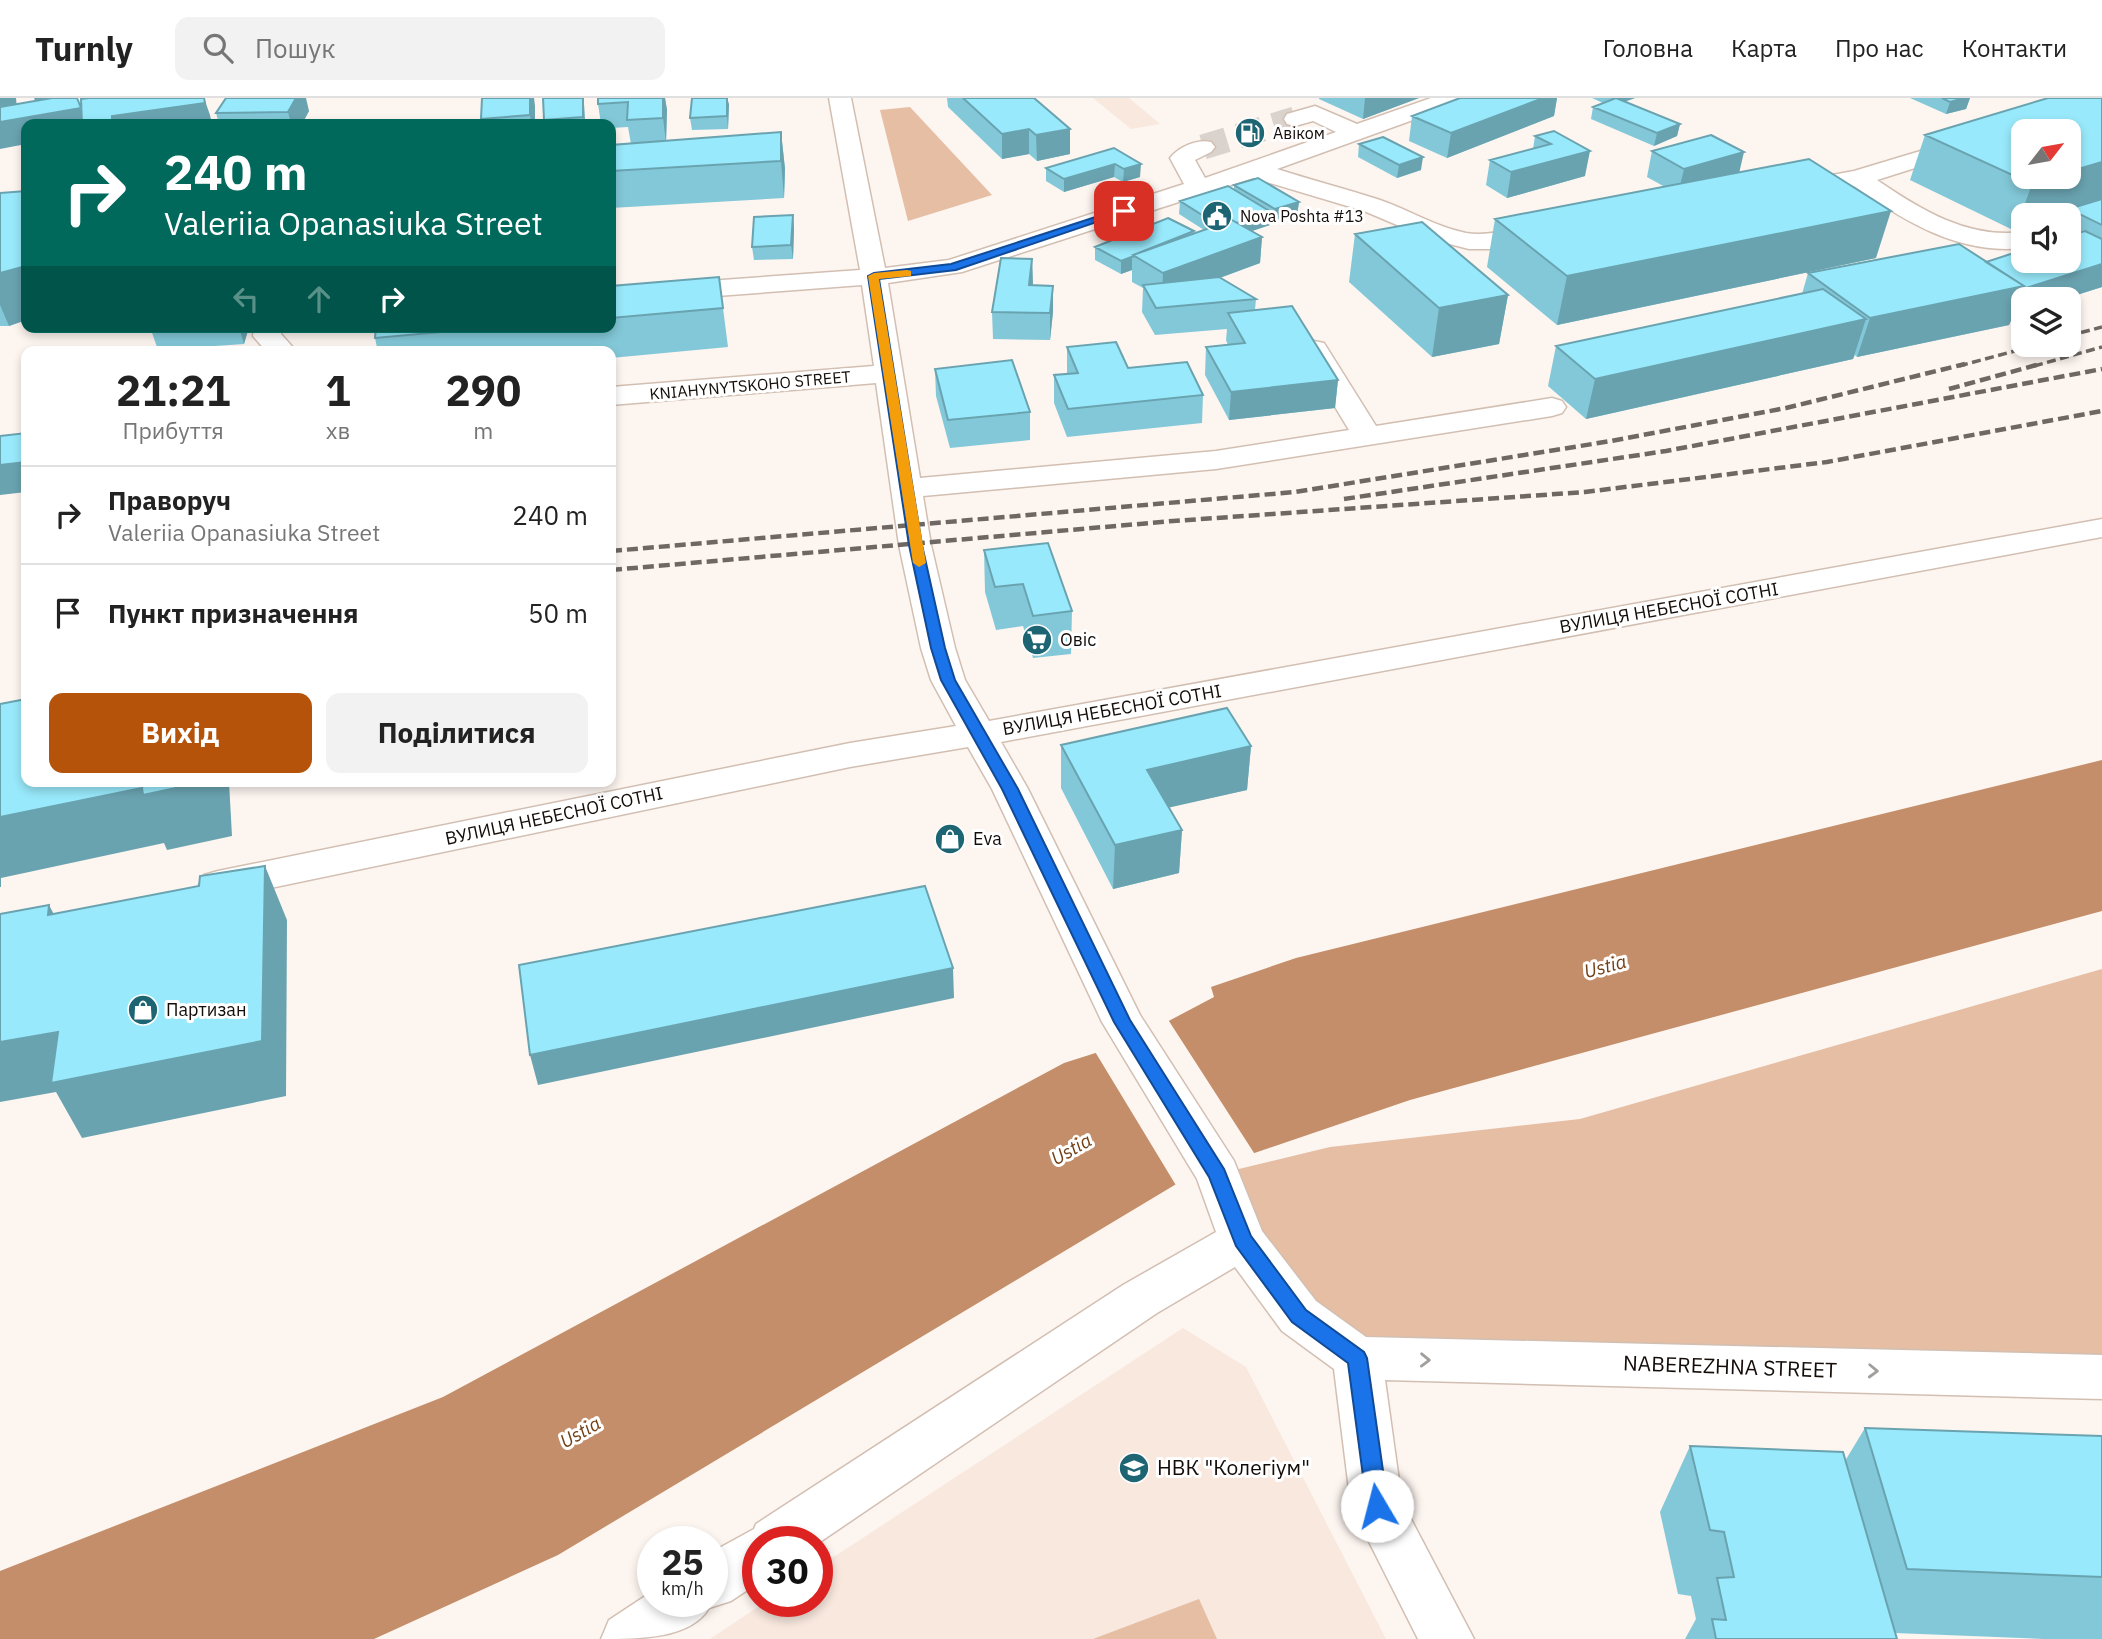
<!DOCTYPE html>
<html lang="uk">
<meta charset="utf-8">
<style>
:root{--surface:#fff;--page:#f2f2f2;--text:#222;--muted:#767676;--line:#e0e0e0;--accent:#b45309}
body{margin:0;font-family:"IBM Plex Sans",sans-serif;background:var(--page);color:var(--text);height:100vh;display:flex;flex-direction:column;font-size:26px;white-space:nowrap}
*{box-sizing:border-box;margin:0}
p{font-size:23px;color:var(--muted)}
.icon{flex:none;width:38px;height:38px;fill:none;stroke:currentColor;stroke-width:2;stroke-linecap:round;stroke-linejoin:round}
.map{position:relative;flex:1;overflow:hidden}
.drawer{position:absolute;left:21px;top:248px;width:595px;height:441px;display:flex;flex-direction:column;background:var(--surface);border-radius:14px;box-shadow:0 4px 10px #0003}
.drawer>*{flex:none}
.banner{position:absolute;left:21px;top:21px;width:595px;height:214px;border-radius:14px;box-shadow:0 4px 10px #0003;background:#00695c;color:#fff;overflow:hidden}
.needle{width:46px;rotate:59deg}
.buttons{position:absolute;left:2011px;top:21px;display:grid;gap:14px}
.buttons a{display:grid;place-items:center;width:70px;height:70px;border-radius:14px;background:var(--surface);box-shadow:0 4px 10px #0003;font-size:35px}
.speed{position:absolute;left:637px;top:1428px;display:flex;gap:14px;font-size:35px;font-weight:700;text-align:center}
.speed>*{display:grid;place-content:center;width:91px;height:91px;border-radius:50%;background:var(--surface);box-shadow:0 4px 10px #0003;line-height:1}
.speed small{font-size:18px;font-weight:400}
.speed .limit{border:10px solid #d22;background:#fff;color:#111}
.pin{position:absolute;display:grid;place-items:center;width:60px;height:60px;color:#fff;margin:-30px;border-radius:14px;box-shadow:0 4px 10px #0006}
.me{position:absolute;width:77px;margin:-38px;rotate:352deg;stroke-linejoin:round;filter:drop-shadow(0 0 5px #0008)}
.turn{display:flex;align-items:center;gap:24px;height:147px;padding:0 28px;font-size:32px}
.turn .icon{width:91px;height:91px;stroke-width:2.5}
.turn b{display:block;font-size:49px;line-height:60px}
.lanes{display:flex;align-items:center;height:66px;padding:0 28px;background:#0003;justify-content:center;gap:35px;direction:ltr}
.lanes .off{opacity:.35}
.eta{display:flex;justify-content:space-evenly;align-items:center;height:119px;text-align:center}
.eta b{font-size:42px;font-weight:700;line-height:49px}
.action{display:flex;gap:14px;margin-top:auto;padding:14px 28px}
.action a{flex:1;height:80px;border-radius:14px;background:var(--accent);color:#fff;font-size:28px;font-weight:700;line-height:80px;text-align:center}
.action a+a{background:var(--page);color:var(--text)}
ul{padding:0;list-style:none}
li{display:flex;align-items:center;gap:21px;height:98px;padding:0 28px;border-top:2px solid var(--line)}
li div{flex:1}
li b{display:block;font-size:26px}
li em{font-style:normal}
header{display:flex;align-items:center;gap:42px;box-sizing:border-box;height:98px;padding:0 35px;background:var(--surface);border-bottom:2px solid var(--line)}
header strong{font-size:33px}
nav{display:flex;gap:38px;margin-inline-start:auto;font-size:24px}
.search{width:490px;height:63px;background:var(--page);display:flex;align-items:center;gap:18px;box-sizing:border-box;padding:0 24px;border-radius:14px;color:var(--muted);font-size:26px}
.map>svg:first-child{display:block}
.built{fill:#f8e8de}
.green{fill:#e5bea4}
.water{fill:#c38e69}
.pier{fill:#fdf5f0}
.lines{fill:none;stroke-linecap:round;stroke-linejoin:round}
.minor-tunnel{stroke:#dad2cd;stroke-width:25;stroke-dasharray:25 12;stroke-linecap:butt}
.minor-casing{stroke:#d2bfb2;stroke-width:3}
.minor{fill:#fff;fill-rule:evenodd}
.rail-far1{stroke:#6e6762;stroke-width:3.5;stroke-dasharray:9 4.5;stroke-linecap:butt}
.rail{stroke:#6e6762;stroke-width:4.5;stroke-dasharray:11 5;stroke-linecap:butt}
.wall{fill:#83c8d8}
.shaded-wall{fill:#6aa3b0}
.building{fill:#98e9fb;stroke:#6aa3b0;stroke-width:2}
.oneway{stroke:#a19e9c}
.route{fill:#1a73e8;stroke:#114b97;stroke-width:2}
.slow{fill:#f59e0b}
.labels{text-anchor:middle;stroke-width:6;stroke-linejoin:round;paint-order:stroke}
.far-poi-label{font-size:16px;fill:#130c08;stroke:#fff;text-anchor:start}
.far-street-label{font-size:16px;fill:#130c08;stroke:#fff}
.street-label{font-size:18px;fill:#130c08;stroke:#fff}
.poi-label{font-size:18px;fill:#130c08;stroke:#fff;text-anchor:start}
.water-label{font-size:19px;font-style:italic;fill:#723f14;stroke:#fff}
.near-street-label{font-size:21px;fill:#130c08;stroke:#fff}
.near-poi-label{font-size:21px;fill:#130c08;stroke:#fff;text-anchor:start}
</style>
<header>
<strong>Turnly</strong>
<div class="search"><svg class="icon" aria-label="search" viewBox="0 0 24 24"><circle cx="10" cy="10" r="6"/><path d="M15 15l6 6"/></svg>Пошук</div>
<nav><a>Головна</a><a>Карта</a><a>Про нас</a><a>Контакти</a></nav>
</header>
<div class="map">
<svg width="2102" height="1541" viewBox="0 0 2102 1541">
<rect width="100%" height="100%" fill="#fdf5f0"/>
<!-- built -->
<path class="built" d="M1093 0H1129L1160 26 1131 31Z
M1183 1230 1246 1269 1386 1541H710L767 1503H817V1470Z"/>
<!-- green -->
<path class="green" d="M910 9 992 97 908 123 880 12Z
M2102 871V1279L1357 1260 1218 1076 1330 1049 1580 1021Z
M1199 1501 1217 1541H1093Z"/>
<!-- water -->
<path class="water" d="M2102 662V813L1410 1002 1193 1076 558 1457 374 1541H0V1473L443 1299 1064 965 1127 945 1214 899 1211 889 1296 860Z"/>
<!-- pier -->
<path class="pier" d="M1167 920 1256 1058 1194 1079 1177 1089 1094 952 1126 942Z"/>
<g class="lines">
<!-- minor-tunnel -->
<path class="minor-tunnel" d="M1203 49 1295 21"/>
<!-- minor casing -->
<g class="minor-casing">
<path id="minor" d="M829 0H851L885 170 949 162 1184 86 1170 60C1179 49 1197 41 1211 44L1215 49 1211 54 1195 62 1205 80 1336 34 1313 23 1295 28 1287 26 1284 21 1287 16 1315 8 1357 26 1431 0H1463L1460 5 1277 71C1311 82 1346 91 1380 102 1409 112 1436 129 1466 135 1495 140 1525 124 1552 131L1556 136 1552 141 1499 151H1469L1430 141 1364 113 1253 80 962 174 888 185 920 380 1216 353 1349 332 1300 251 1304 245 1314 243 1324 245 1376 328 1552 300 1562 303 1566 309 1562 315 1552 318 1216 371 923 398 931 447 955 550 965 582 989 623 2102 421V439L1001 644 1028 691 1140 917 1234 1063 1262 1133 1316 1203 1366 1239 2102 1257V1301L1385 1282 1402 1404 1474 1541H1418L1351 1408 1334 1271 1282 1233 1235 1169 1157 1215 817 1446 758 1444V1485L731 1503 709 1510C691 1541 638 1541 601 1541L609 1522 653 1493V1503H712V1454L754 1431 756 1426 1123 1187 1216 1134 1197 1081 1102 924 992 691 968 649 850 669 218 801 204 797 199 787 204 777 218 773 850 645 956 628 931 582 921 550 899 447 876 285 611 307V289L874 268 862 187 611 206V190L860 172Z
M1967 39 1975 41 1979 46 1975 51 1877 82C1921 112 1968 141 2023 134V150C1959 157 1904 123 1854 88L1792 98 1783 96 1780 91 1783 86 1854 73Z
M254 229H282L281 236 297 254H267L253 238Z"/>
</g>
<!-- minor -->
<use href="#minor" class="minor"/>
<!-- rail-far1 -->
<path class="rail-far1" d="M2068 238 2102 229
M1959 268 2037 247
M2034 268 2102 249"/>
<!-- rail -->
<path class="rail" d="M1949 291 2040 266
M1344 401 1666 353 2102 271
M611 453 1295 394 1611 343 1786 310 1965 266
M611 472 1173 423 1585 394 1827 364 2102 313"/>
</g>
<!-- wall -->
<path class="wall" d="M598 0H665L667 12 666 43 781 34 785 71 784 100 611 110V47L631 46 628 29 611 30V26H601L598 6Z
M947 0H1034L1070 31V56L1037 63 1029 56 1002 61 948 9Z
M1319 0H1419L1363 21 1319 1Z
M1460 0H1557L1554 18 1447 60 1409 43 1412 18Z
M1592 0H1635L1625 4 1680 26 1677 38 1654 48 1591 21 1593 9 1603 5Z
M1910 0H1970L1966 11 1946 16Z
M2102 0V189L2064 201H2023V215L2013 218 2009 227 1857 259 1855 257 1853 261 1586 321 1548 288 1556 248 1802 196 1808 175 1986 164 2068 163V117H2067V116L2015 133 1910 82 1925 37Z
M584 6 585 26H544V22Z
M729 6 728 31 692 32 690 20Z
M535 8V26H482L481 21Z
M309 13 302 26H219L216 15Z
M1554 33 1585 78 1507 100 1486 87 1490 62 1533 51 1535 38Z
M1359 46 1421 72 1397 80 1358 59Z
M1114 50 1140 79 1123 84 1114 79 1064 94 1046 83V70Z
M1652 53 1739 75 1876 160 1557 227 1487 169 1495 121 1665 89 1647 79Z
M1234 87 1299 104 1297 117 1274 124 1270 122V127L1252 133 1262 139 1260 165 1220 180 1256 201 1255 212 1338 282 1335 310 1229 322 1205 277 1206 249 1228 247 1226 242 1227 231 1155 237 1142 214 1143 190 1132 184V172L1121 176 1095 162V149L1194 133V135L1204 132 1179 116 1180 103 1234 91Z
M26 93V222L9 228H0V95Z
M793 117 794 131 793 161 754 162 752 149Z
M1355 136 1508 197 1499 246 1432 259 1349 184Z
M1032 161 1033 187 1053 214 1050 242 993 241 992 214Z
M719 179 728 249 611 260V254H378L375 240 376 229H611V188Z
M150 229H249L244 246 158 252Z
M1067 249 1203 297 1202 325 1067 339 1054 305V277L1067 276Z
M935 271 1030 314V342L950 350 936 298Z
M984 452 1072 513 1071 556 1033 560 1023 528 996 532 985 494Z
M1061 647 1251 648 1247 692 1169 709 1182 732 1179 775 1113 791 1061 690Z
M1865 1330 2102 1338V1541H2044L1895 1535 1897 1541H1685L1696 1521 1691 1498 1678 1496 1660 1414 1690 1348 1845 1363Z"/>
<!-- shaded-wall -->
<path class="shaded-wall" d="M0 0H16L17 11 0 14Z
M34 0H65L36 5Z
M77 0 87 26H26V46L0 51V24Z
M204 0 210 17 212 26H112V18Z
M296 0H306L309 13 302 26H291L288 14Z
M530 0H534L535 8V26H531L530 17Z
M583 0 584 6 585 26 583 19Z
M663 0H665L667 12 666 45 663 20Z
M727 0 729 6 728 31 727 18Z
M1365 0H1419L1363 21Z
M1541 0H1557L1554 18 1447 60 1451 35Z
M1612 0H1635L1610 8Z
M1964 0H1970L1966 11 1946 16 1950 4Z
M1680 26 1677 38 1654 48 1657 35Z
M1029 31V56L1002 61V36Z
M1070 31V56L1037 63 1036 37Z
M781 34 785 71 784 100 781 63Z
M1590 53 1585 78 1507 100 1511 74Z
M1744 54 1738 80 1678 96 1684 71Z
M1423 59 1421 72 1397 80 1399 67Z
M2102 64V104L2069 111 2067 116 2062 117H2023V130L2015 133 2032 86 2055 79H2068V74Z
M1115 66 1114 79 1064 94V81Z
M1141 66 1140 79 1123 84 1124 71Z
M1299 104 1297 117 1274 124 1275 111Z
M1891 113 1876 160 1557 227 1567 178Z
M1271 114 1270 127 1222 143V129Z
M793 117 794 131 793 161 791 147Z
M1262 139 1260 165 1162 201 1163 175Z
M1132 158V172L1121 176V163Z
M1032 161 1033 188 1029 187Z
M2102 166V189L2064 201H2023V215L2013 218 2009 227 1857 259 1870 220Z
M26 168V222L9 228 0 207V175Z
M1053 188V214L1050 242V215Z
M1508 197 1499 246 1432 259 1439 210Z
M1866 221 1853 261 1586 321 1595 281Z
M239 229H249L244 246Z
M1338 282 1335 310 1229 322 1231 294Z
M26 364V394L0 397V367Z
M1251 648 1247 692 1145 715 1147 672Z
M204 684H229L232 738 167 752 164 745 1 780V789H0V719L142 690Z
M1182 732 1179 775 1113 791 1115 747Z
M265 768 287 822 286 998 82 1040 56 994 0 1004V944Z
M49 807 78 862 48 817Z
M953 870 954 900 538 987 530 957Z"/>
<!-- building -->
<path class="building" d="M52 0H77L81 10 0 24V9Z
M89 0H204L205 5 112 18V26H82L81 1Z
M226 0H296L288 14 216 15Z
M482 0H530V17L481 21Z
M543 0H583V19L544 22Z
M598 0H663V20L627 22 628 4 598 6Z
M692 0H727V18L690 20Z
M963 0H1034L1070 31 1036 37 1029 31 1002 36Z
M1460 0H1543L1451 35 1412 18Z
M1616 0 1680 26 1657 35 1593 9Z
M1942 0H1964L1950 4Z
M2048 0H2102V64L2068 74V33H2023V79H2055L2032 86 1925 37Z
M1554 33 1590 53 1511 74 1490 62 1551 46 1535 38Z
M781 34V63L611 73V47Z
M1711 37 1744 54 1684 71 1652 53Z
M1383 39 1423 59 1399 67 1359 46Z
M1114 50 1141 66 1124 71 1115 66 1064 81 1046 70Z
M1809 61 1891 113 1567 178 1495 121Z
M1258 80 1299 104 1275 111 1234 87Z
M1228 88 1271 114 1237 125 1232 122 1218 127 1180 103Z
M26 93V168L0 175V95Z
M2102 101V127L2069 111Z
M793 117 791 147 752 149 754 119Z
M1168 120 1194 133 1133 157 1134 158 1121 163 1095 149Z
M1232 122 1262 139 1163 175 1133 157Z
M1422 124 1508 197 1439 210 1355 136Z
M2085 133 2102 141V166L2023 191 2024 188 1986 164 2023 152V163H2068V138Z
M1959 146 2024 188 1870 220 1808 175Z
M1001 160 1032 161 1029 187 1053 188 1050 215 992 214Z
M719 179 723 210 611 220V188Z
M1219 179 1256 201 1156 210 1143 187Z
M1823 191 1866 221 1595 281 1556 248Z
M1292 208 1338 282 1231 294 1206 249 1245 245 1228 215Z
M376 229H497L375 240Z
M1116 244 1128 270 1187 264 1203 297 1068 311 1054 277 1078 275 1067 249Z
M1012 262 1030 314 948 322 935 271Z
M26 335V364L0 367V338Z
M1048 445 1072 513 1033 518 1023 486 995 489 984 452Z
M26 601V684H204L143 697 142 690 0 719V606Z
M1227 610 1251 648 1147 672 1182 732 1115 747 1061 647Z
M265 768 262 943 51 985 58 934 0 944V816L49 807 48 817 199 788 200 778Z
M925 788 953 870 530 957 519 867Z
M1865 1330 2102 1338V1479L1907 1471Z
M1690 1348 1843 1354 1897 1541H1716L1712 1521 1726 1522 1717 1480 1734 1479 1724 1434 1710 1432Z"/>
<!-- one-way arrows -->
<defs><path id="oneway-chevron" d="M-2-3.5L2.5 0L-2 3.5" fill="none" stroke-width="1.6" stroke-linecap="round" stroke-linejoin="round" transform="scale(1.75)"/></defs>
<g class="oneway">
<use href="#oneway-chevron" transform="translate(1425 1262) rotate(1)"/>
<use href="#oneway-chevron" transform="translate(1873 1273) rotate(2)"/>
</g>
<!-- route -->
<path class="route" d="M1120 111 1129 113 956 172 879 181 922 447 945 550 955 582 1018 691 1130 922 1224 1071 1251 1138 1306 1212 1364 1254 1367 1260 1388 1408 1385 1416 1377 1418 1370 1416 1367 1408 1348 1265 1292 1224 1236 1148 1209 1079 1114 924 1002 691 941 582 931 550 909 447 868 178 874 175 951 166Z"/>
<!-- slow -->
<path class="slow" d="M907 172 911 173V178L879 181 926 465 919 469 913 465 868 178 874 175Z"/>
<!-- icons -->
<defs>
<g id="fuel-disc" transform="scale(1.575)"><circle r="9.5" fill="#1d6573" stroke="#fff"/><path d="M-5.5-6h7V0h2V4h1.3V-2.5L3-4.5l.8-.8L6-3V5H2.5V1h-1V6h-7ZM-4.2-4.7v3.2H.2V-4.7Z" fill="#fff"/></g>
<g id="civic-disc" transform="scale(1.575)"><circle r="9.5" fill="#1d6573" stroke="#fff"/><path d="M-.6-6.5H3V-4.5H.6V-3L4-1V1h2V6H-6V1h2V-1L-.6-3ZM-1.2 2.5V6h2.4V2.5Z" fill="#fff"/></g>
<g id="supermarket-disc" transform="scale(1.575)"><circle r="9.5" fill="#1d6573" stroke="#fff"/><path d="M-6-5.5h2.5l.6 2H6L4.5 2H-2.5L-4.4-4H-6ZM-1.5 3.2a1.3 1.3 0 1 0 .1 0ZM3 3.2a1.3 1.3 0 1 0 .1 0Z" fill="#fff"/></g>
<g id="shop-disc" transform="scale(1.575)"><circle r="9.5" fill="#1d6573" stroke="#fff"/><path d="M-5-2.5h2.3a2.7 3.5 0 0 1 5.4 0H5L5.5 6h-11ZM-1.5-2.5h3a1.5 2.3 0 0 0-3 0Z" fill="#fff"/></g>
<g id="school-disc" transform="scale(1.575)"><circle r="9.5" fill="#1d6573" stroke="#fff"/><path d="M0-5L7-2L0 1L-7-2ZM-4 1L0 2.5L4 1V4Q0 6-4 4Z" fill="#fff"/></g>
</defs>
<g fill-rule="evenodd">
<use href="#fuel-disc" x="1250" y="35"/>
<use href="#civic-disc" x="1217" y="118"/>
<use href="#supermarket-disc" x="1037" y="542"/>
<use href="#shop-disc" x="950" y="741"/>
<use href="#shop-disc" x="143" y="912"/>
<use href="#school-disc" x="1134" y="1370"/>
</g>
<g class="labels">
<!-- far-poi labels -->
<g class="far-poi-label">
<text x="1273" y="41">Авіком</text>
<text x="1240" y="124">Nova Poshta #13</text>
</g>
<!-- far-street labels -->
<g class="far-street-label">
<text transform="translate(750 287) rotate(-5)" y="6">KNIAHYNYTSKOHO STREET</text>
</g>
<!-- street labels -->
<g class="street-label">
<text transform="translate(1669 510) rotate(-10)" y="6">ВУЛИЦЯ НЕБЕСНОЇ СОТНІ</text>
<text transform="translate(1112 612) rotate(-10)" y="6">ВУЛИЦЯ НЕБЕСНОЇ СОТНІ</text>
<text transform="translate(554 718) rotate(-12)" y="6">ВУЛИЦЯ НЕБЕСНОЇ СОТНІ</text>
</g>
<!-- poi labels -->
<g class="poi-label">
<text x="1060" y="548">Овіс</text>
<text x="973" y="747">Eva</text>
<text x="166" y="918">Партизан</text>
</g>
<!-- water labels -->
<g class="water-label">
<text transform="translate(1605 868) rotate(-15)" y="7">Ustia</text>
<text transform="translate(1071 1051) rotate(-30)" y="7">Ustia</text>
<text transform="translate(580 1334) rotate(-30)" y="7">Ustia</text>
</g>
<!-- near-street labels -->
<g class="near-street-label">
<text transform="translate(1730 1269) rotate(2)" y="7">NABEREZHNA STREET</text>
</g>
<!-- near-poi labels -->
<g class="near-poi-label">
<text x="1157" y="1377">НВК "Колегіум"</text>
</g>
</g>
</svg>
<div class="buttons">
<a><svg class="needle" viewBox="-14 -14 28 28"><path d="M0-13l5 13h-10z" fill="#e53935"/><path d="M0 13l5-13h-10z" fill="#767676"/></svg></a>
<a><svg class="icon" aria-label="sound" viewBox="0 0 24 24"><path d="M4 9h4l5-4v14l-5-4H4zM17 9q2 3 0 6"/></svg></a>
<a><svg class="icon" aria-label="layers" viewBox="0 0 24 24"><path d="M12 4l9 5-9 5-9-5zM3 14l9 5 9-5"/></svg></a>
</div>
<div class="speed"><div>25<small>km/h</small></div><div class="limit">30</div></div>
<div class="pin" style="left:1124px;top:113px;background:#d93025"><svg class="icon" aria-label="arrive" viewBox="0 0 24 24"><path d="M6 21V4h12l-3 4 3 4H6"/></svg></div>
<svg class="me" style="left:1377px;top:1408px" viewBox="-20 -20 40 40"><circle r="19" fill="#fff"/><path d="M0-13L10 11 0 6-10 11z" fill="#1a73e8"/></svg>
<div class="banner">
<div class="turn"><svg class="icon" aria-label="right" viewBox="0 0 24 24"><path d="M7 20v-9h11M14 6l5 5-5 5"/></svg><div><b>240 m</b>Valeriia Opanasiuka Street</div></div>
<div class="lanes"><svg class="icon off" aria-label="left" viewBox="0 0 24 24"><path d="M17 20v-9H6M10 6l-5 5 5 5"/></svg><svg class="icon off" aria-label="ahead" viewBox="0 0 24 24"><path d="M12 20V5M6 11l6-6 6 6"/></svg><svg class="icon" aria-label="right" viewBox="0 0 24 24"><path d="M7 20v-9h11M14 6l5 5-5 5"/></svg></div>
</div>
<section class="drawer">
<div class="eta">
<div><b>21:21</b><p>Прибуття</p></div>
<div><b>1</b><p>хв</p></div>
<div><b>290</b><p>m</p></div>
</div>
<ul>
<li><svg class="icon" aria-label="right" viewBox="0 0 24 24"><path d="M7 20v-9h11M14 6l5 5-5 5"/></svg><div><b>Праворуч</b><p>Valeriia Opanasiuka Street</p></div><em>240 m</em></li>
<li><svg class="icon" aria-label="arrive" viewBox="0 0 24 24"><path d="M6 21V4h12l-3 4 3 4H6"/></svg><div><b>Пункт призначення</b></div><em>50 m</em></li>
</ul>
<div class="action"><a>Вихід</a><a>Поділитися</a></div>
</section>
</div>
